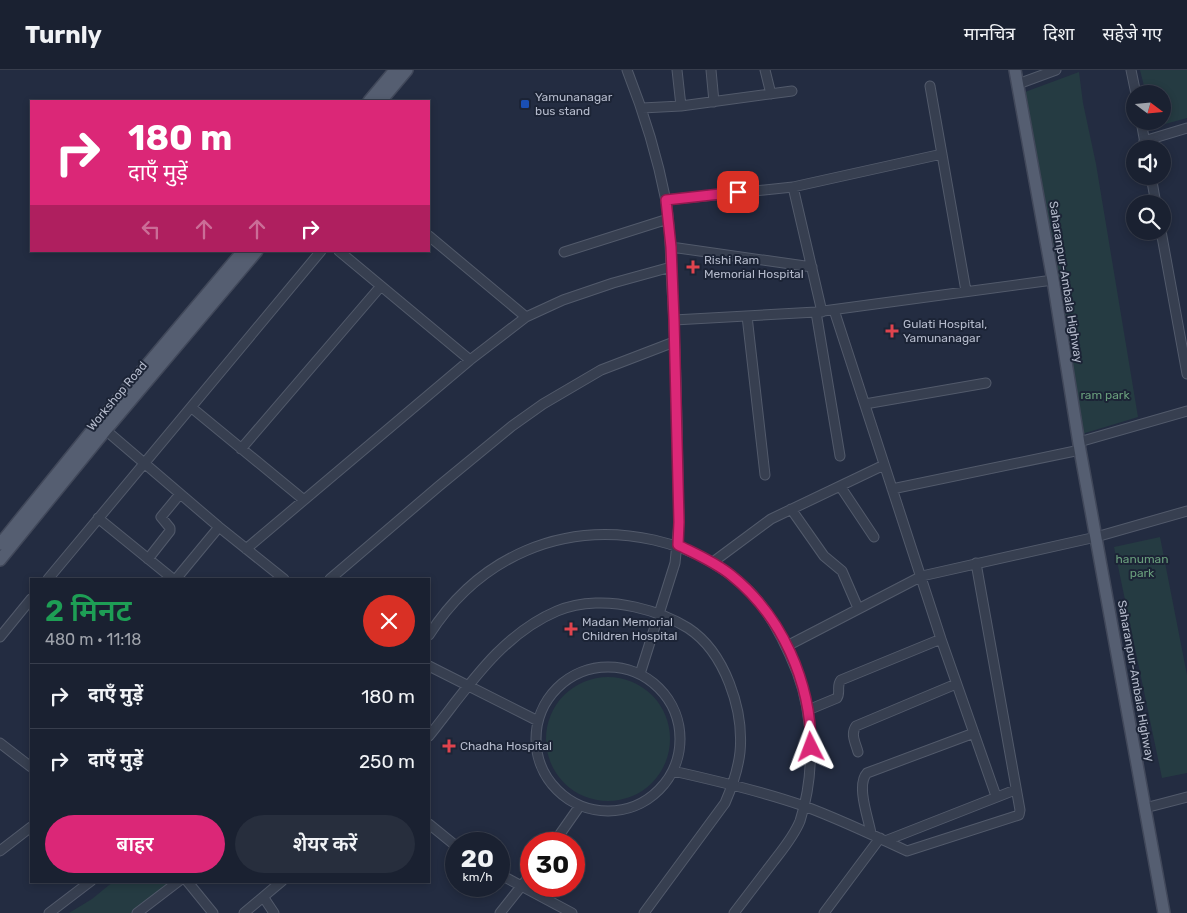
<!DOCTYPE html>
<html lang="hi">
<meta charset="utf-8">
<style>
:root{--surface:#1a2131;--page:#272e3d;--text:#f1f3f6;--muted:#9fa3ab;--line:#383e4d;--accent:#db2777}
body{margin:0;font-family:Rubik,"Noto Sans Devanagari",sans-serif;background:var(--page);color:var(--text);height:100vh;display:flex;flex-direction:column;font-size:19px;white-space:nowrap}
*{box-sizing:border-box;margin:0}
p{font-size:16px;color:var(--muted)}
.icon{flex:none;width:28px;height:28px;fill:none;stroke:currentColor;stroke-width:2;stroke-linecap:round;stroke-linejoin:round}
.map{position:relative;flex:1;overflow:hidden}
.panel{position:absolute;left:30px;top:508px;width:400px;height:305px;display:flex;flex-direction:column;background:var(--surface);border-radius:0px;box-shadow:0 2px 8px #0003,0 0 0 1px var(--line)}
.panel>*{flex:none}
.banner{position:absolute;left:30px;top:30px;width:400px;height:152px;border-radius:0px;box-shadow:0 2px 8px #0003,0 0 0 1px var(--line);background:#db2777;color:#fff;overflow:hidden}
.needle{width:32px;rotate:106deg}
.tools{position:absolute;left:1126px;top:15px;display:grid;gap:10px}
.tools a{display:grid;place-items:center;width:45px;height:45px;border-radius:50%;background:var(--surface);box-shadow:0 2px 8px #0003,0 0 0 1px var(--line);font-size:25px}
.speed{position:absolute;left:445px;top:762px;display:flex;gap:10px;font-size:25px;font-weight:700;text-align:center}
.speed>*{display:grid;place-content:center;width:65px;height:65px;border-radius:50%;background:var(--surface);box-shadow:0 2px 8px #0003,0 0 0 1px var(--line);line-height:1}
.speed small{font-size:12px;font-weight:400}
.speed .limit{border:8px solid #d22;background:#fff;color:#111}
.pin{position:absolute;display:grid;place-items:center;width:42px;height:42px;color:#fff;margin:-21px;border-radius:10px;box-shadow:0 2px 8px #0006}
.me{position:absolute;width:55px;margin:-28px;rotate:357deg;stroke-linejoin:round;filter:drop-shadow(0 0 4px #0008)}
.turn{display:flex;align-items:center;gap:18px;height:105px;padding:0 15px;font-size:22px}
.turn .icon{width:65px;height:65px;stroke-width:2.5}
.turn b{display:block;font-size:35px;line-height:42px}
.lanes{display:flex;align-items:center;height:48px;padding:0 15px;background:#0003;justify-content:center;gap:25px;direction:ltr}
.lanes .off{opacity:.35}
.round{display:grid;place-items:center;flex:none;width:52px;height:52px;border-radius:26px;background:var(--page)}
.headline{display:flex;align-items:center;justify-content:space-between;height:85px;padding:0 15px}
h1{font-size:30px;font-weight:600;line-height:38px;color:#1e9e55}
.primary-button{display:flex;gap:10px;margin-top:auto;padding:10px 15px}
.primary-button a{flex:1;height:58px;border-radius:30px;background:var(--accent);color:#fff;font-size:20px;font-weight:600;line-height:58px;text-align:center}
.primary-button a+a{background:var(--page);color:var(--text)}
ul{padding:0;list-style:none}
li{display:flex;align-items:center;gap:15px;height:65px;padding:0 15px;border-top:1px solid var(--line)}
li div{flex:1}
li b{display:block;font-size:19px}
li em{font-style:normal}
header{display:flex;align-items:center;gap:30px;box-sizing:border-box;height:70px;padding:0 25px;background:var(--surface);border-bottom:1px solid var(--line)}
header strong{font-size:24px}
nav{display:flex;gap:28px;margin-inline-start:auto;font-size:18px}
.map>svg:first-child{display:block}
.green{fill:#253b42}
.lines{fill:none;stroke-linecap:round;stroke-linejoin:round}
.minor-casing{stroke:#525a6b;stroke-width:11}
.major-casing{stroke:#41485a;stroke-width:14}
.minor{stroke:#373f50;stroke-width:9}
.major{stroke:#555e71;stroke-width:11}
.route-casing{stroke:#8e194d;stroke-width:12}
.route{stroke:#db2777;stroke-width:9}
.transit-dot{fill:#1a4fb4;stroke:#1c2436;stroke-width:2}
.health-dot{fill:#e0444e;stroke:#1c2436;stroke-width:2}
.labels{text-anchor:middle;stroke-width:4;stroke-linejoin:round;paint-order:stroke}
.poi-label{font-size:12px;fill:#b4bacb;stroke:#1c2436;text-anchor:start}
.street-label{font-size:12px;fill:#b4bacb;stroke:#1c2436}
.park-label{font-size:12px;fill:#699e7c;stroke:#1c2436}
</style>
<header>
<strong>Turnly</strong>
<nav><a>मानचित्र</a><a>दिशा</a><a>सहेजे गए</a></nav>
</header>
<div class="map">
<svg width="1187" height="843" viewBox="0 0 1187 843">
<rect width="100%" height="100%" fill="#232c41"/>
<!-- green -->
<path class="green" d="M1140 0H1187V48L1154 57 1153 51H1162V24H1146Z
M1079 2 1083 33 1096 94 1138 347 1082 364 1025 22Z
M1160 467 1187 605V703L1162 708 1114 477Z
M546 669a62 62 0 1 1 124 0a62 62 0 1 1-124 0Z
M114 811H170L174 815 135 843H69L92 829Z"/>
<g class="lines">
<!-- minor casing -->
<g class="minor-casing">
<path id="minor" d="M627 0C644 43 657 85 666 131 671 159 670 189 672 218 677 296 677 374 679 453L675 493 640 604
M677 0 681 36
M711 0 714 32
M765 0 771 24
M1131 0 1136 24
M1018 14 1056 0
M930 16 966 221
M642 38 681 36 792 21
M1141 51 1146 79
M1144 71 1187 58
M1151 106 1156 134
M793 117 822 242
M666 130 793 117 942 84
M1161 161 1187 304
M429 166 526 247
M671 177 812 197
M339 181 470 290
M564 182 668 149
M834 240 941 569 996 726
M816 242 840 386
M747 246 765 405
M674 250 816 242 1053 210
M865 334 986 313
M192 338 304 430
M102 357 219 457 284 509
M1079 372 1187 341
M241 379 381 216
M840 416 874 467
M892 419 1080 380
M791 439 824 486 842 501 858 538
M98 448 173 509
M246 479 470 290 526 247 563 230 613 213 671 197
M148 489 170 461V458L161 447 180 424
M713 492 771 449 884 395
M48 509 321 181
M176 509 219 457
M330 509 439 416 512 356 543 334 601 300 674 272
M429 565C479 487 562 450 654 470 694 479 733 500 759 532 776 553 787 577 797 602 814 647 815 704 800 751 794 766 783 779 773 792 760 809 747 826 734 843
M0 567 31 529
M787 576 922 506 1096 467 1187 441
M429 596 538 651
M536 669a72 72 0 1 1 144 0a72 72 0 1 1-144 0Z
M808 640 837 628C841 622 836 616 841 610L941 569
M429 666C466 620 500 565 557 541 581 531 610 531 635 537 653 541 672 548 688 558 725 582 744 640 740 682 738 700 732 717 725 733L644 843
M0 673 31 697
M858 682C856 674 850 664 856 656L956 614
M673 701C718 711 761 721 804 736 839 749 873 765 907 781L1019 745 1020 740 976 493
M1145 738 1187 727
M429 754 456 776
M871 763C868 747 856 715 867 703L974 663
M885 771 1015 720
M553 774 579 737
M0 781 31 757
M499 804 572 843
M187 811 213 843
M264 828 274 843
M49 843 91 811
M137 843 179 811
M244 843 282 811
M500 843 531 804
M824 843 880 768"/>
</g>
<!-- major casing -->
<g class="major-casing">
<path id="major" d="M1015 0 1053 210 1080 380 1164 843
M369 31 395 0
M381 31 407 0
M0 474 98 353 243 181
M0 490 105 361 257 181"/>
</g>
<!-- minor -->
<use href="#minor" class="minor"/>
<!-- major -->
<use href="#major" class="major"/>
</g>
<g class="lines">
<!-- route casing -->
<g class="route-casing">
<path id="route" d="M738 122 666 130 671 177 674 250 679 452 678 475C696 484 715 492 731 505 782 546 811 612 811 677"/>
</g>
<!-- route -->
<use href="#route" class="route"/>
</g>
<!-- markers -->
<rect class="transit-dot" x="520" y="29" width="10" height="10" rx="2.5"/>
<g class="health-dot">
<path d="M690.5 189.5h5v5h5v5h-5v5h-5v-5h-5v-5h5z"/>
<path d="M889.5 253.5h5v5h5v5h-5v5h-5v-5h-5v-5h5z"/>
<path d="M568.5 551.5h5v5h5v5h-5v5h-5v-5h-5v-5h5z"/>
<path d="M446.5 668.5h5v5h5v5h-5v5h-5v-5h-5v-5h5z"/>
</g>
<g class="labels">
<!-- poi labels -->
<g class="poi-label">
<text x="535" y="31">Yamunanagar<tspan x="535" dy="14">bus stand</tspan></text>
<text x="704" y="194">Rishi Ram<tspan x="704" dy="14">Memorial Hospital</tspan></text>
<text x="903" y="258">Gulati Hospital,<tspan x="903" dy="14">Yamunanagar</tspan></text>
<text x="582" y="556">Madan Memorial<tspan x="582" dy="14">Children Hospital</tspan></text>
<text x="460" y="680">Chadha Hospital</text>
</g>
<!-- street labels -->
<g class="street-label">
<text transform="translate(1066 212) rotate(81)" y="4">Saharanpur-Ambala Highway</text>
<text transform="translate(117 326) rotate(-50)" y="4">Workshop Road</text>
<text transform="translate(1136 611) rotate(80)" y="4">Saharanpur-Ambala Highway</text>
</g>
<!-- park labels -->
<g class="park-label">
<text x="1105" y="329">ram park</text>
<text x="1142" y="493">hanuman<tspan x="1142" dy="14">park</tspan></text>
</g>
</g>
</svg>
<div class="tools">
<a><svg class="needle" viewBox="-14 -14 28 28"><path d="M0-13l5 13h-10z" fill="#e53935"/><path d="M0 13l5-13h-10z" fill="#9fa3ab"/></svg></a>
<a><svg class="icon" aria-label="sound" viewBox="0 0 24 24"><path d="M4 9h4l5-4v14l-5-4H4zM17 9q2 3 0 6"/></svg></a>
<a><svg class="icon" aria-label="search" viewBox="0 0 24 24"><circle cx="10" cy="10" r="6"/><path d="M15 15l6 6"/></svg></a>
</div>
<div class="speed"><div>20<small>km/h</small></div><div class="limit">30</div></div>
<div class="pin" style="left:738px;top:122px;background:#d93025"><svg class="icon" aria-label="arrive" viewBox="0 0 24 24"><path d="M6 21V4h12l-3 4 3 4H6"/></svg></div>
<svg class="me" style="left:811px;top:677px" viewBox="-20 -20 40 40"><path d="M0-17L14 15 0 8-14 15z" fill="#db2777" stroke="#fff" stroke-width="4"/></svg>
<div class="banner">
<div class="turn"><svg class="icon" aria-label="right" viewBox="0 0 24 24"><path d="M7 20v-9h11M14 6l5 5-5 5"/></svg><div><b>180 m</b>दाएँ मुड़ें</div></div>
<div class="lanes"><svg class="icon off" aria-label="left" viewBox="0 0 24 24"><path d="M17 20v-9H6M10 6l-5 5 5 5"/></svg><svg class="icon off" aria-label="ahead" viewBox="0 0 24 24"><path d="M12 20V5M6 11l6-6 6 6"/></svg><svg class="icon off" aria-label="ahead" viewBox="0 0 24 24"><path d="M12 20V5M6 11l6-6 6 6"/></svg><svg class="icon" aria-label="right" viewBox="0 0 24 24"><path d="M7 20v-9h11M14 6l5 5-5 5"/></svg></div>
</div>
<section class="panel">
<div class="headline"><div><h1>2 मिनट</h1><p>480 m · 11:18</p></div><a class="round" style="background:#d93025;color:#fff"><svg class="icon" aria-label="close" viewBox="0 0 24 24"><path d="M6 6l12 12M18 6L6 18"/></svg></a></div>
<ul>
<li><svg class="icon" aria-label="right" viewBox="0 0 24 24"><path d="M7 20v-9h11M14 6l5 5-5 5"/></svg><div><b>दाएँ मुड़ें</b></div><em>180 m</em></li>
<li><svg class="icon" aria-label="right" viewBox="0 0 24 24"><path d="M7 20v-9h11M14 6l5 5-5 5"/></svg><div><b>दाएँ मुड़ें</b></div><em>250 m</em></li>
</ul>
<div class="primary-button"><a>बाहर</a><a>शेयर करें</a></div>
</section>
</div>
